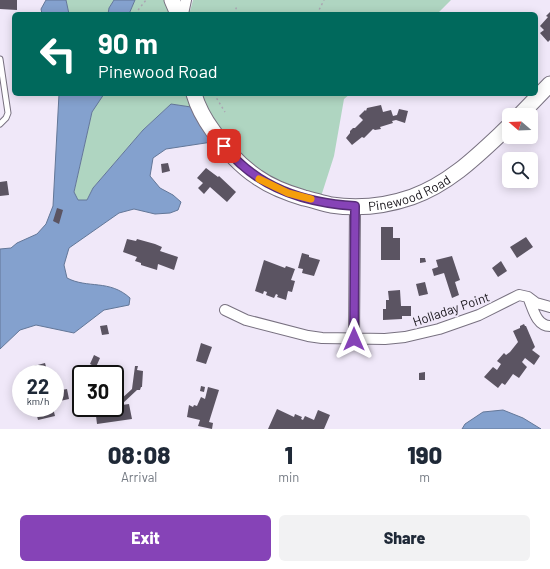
<!DOCTYPE html>
<style>
:root{--surface:#fff;--page:#f2f2f3;--text:#1f2937;--muted:#747a83;--accent:#8643b7}
body{margin:0;font-family:Barlow,sans-serif;background:var(--page);color:var(--text);height:100vh;display:flex;flex-direction:column;font-size:15px;white-space:nowrap}
*{box-sizing:border-box;margin:0}
p{font-size:13px;color:var(--muted)}
.icon{flex:none;width:22px;height:22px;fill:none;stroke:currentColor;stroke-width:2;stroke-linecap:round;stroke-linejoin:round}
.map{position:relative;height:429px;overflow:hidden}
.sheet{display:flex;flex-direction:column;background:var(--surface);flex:1}
.sheet>*{flex:none}
.banner{position:absolute;left:12px;top:12px;width:526px;height:84px;border-radius:6px;box-shadow:0 2px 10px #0003;background:#00695c;color:#fff;overflow:hidden}
.needle{width:26px;rotate:289deg}
.tools{position:absolute;left:502px;top:108px;display:grid;gap:8px}
.tools a{display:grid;place-items:center;width:36px;height:36px;border-radius:6px;background:var(--surface);box-shadow:0 2px 10px #0003;font-size:20px}
.speed{position:absolute;left:12px;top:365px;display:flex;gap:8px;font-size:20px;font-weight:700;text-align:center}
.speed>*{display:grid;place-content:center;width:52px;height:52px;border-radius:50%;background:var(--surface);box-shadow:0 2px 10px #0003;line-height:1}
.speed small{font-size:10px;font-weight:400}
.speed .limit{border:2px solid #111;border-radius:6px;background:#fff;color:#111}
.pin{position:absolute;display:grid;place-items:center;width:34px;height:34px;color:#fff;margin:-17px;border-radius:8px;box-shadow:0 2px 6px #0006}
.me{position:absolute;width:44px;margin:-22px;rotate:0deg;stroke-linejoin:round;filter:drop-shadow(0 0 3px #0008)}
.turn{display:flex;align-items:center;gap:14px;height:84px;padding:0 20px;font-size:18px}
.turn .icon{width:52px;height:52px;stroke-width:2.5}
.turn b{display:block;font-size:28px;line-height:34px}
.eta{display:flex;justify-content:space-evenly;align-items:center;height:68px;text-align:center}
.eta b{font-size:24px;font-weight:800;line-height:28px}
.primary-button{display:flex;gap:8px;margin-top:auto;padding:8px 20px}
.primary-button a{flex:1;height:46px;border-radius:6px;background:var(--accent);color:#fff;font-size:16px;font-weight:800;line-height:46px;text-align:center}
.primary-button a+a{background:var(--page);color:var(--text)}
.map>svg:first-child{display:block}
.green{fill:#afd5c1}
.water{fill:#84a1ce;stroke:#637798}
.building{fill:#5b5462}
.lines{fill:none;stroke-linecap:round;stroke-linejoin:round}
.lane-casing{stroke:#787180;stroke-width:7}
.street-casing{stroke:#787180;stroke-width:12}
.secondary-casing{stroke:#787180;stroke-width:17}
.path{stroke:#aba5b2;stroke-width:1.5;stroke-dasharray:2 3;stroke-linecap:butt}
.lane{stroke:#fff;stroke-width:5}
.street{stroke:#fff;stroke-width:10}
.secondary{stroke:#fff;stroke-width:15}
.route-casing{stroke:#572c77;stroke-width:10}
.route{stroke:#8643b7;stroke-width:7}
.slow{stroke:#f59e0b;stroke-width:7}
.labels{text-anchor:middle;stroke-width:4;stroke-linejoin:round;paint-order:stroke}
.street-label{font-size:13px;fill:#17141a;stroke:#f0e8f9}
</style>
<div class="map">
<svg width="550" height="429" viewBox="0 0 550 429">
<rect width="100%" height="100%" fill="#f0e8f9"/>
<!-- green -->
<path class="green" d="M66 0H114L109 8 108 14H69Z
M135 0H183L190 11 193 0H451L437 14H129Z
M104 94H350L344 99 334 156 317 209 282 196 191 107 171 104 143 130 93 188 87 200H78L74 193 92 112Z"/>
<!-- water -->
<path class="water" d="M46 0H66L69 14H42L41 9Z
M114 0H135L129 14H108L109 8Z
M59 94H104L92 112 74 192 78 200H87L93 188 143 130 171 104 191 107 212 142 166 149 153 158 150 176 160 188 173 195 181 202 178 210 170 213 155 214 134 209 119 213 69 248 64 265 67 278C88 289 109 279 130 298L129 305 104 310 74 333 36 325 20 330 0 349V249L11 248 17 243 37 234 46 224 53 206Z
M503 410 523 418 541 429H462L465 424 483 412Z"/>
<!-- building -->
<path class="building" d="M0 0H17V10L0 9Z
M550 12V40L548 42 540 33 544 30 540 26 548 17 546 16Z
M381 105 383 112 391 110 393 116 397 115 399 109 408 111 405 123 396 120 392 121 393 123 380 127 381 129 375 130 373 129 364 138 362 137 352 145 346 138 350 133V131L353 128H355L363 120 359 116 365 110 366 111 367 108Z
M168 163 170 171 162 173 161 164Z
M206 168 218 177 219 176 236 192 227 202 210 187 204 194 198 188 203 183 197 178Z
M7 181 9 195 0 196V182Z
M57 208 63 210 59 224 53 221Z
M381 227H393V238H400V260H381Z
M526 237 533 247 517 258 510 247Z
M127 239 136 241 137 239 155 244 162 247 160 251 178 257 174 270 158 264 157 270 141 265V263L135 261 137 257 123 252Z
M302 253 309 255V257L320 260 314 276 302 273 303 269 298 268Z
M452 256 460 280 455 282 459 295 452 298 444 273 434 276 432 269 438 267 436 260Z
M420 258H425L426 262 420 263Z
M264 260 285 268 286 266 295 269 291 280 295 281 292 292 288 291 286 300 277 297 278 295 276 294 274 298 266 295 267 292 264 291 263 294 255 291Z
M501 261 507 271 498 277 492 268Z
M425 282 428 294 419 296 416 284Z
M400 290 401 306H411V316H402V319L383 320V309H386V300H389L388 291Z
M524 324 525 326H526L535 347 532 350 540 356 534 365 525 358 522 362 527 367 519 378 513 374 505 385 502 383 498 388 484 377 493 367 497 370 501 364 497 361 504 353 506 355 510 352 518 342 513 331 520 328V326Z
M107 325 109 334 102 335 100 326Z
M201 343 212 347 206 364 196 361Z
M94 355 100 358 96 367 90 364Z
M45 363 48 374H25V372L35 369 34 366Z
M135 366H138L137 370 143 371 142 387H141L140 390H137L122 404V405L129 404 132 419 97 424 95 408H115V401L120 400 132 389Z
M425 372V380H419V373Z
M201 386 205 387 204 392 200 391Z
M208 387 219 390 209 422 213 423 212 429 198 426 200 420 187 417 189 405 193 407 194 405 197 406 201 397 205 399Z
M67 389 69 399 60 401V403L55 404V395H57L56 391Z
M35 408H53L55 416 38 420Z
M277 409 294 417 295 414 302 417 301 419 303 420 305 416 314 420 318 410 330 415 324 429H268Z"/>
<g class="lines">
<!-- lane casing -->
<g class="lane-casing">
<path id="lane" d="M0 59 8 113 6 118 0 124"/>
</g>
<!-- street casing -->
<g class="street-casing">
<path id="street" d="M183 14 186 0
M550 307 536 303 528 297C533 308 536 326 550 326
M225 310 246 320 308 336 322 338 385 339 405 337 439 329 479 315 519 295 528 297
M354 339 355 206"/>
</g>
<!-- secondary casing -->
<g class="secondary-casing">
<g id="secondary">
<path d="M172 0 178 14"/>
<path id="s1" d="M194 94C198 108 205 120 213 131 225 149 239 165 257 177 271 187 287 193 304 198 313 200 322 203 331 205 357 209 386 206 412 197 451 183 479 154 509 126"/>
<path d="M520 115 550 84"/>
</g>
</g>
<!-- path -->
<path class="path" d="M135 14 146 0
M234 14 237 6
M317 14 324 0
M214 94 225 112"/>
<!-- lane -->
<use href="#lane" class="lane"/>
<!-- street -->
<use href="#street" class="street"/>
<!-- secondary -->
<use href="#secondary" class="secondary"/>
</g>
<g class="lines">
<!-- route casing -->
<g class="route-casing">
<path id="route" d="M224 146C257 188 304 203 355 206L354 339"/>
</g>
<!-- route -->
<use href="#route" class="route"/>
<!-- slow -->
<path class="slow" d="M259 179 288 193 311 199"/>
</g>
<g class="labels">
<!-- street labels -->
<g class="street-label">
<text dy="5" stroke="none"><textPath href="#s1" startOffset="266">Pinewood Road</textPath></text>
<text transform="translate(451 309) rotate(-19)" y="5">Holladay Point</text>
</g>
</g>
</svg>
<div class="tools">
<a><svg class="needle" viewBox="-14 -14 28 28"><path d="M0-13l5 13h-10z" fill="#e53935"/><path d="M0 13l5-13h-10z" fill="#747a83"/></svg></a>
<a><svg class="icon" aria-label="search" viewBox="0 0 24 24"><circle cx="10" cy="10" r="6"/><path d="M15 15l6 6"/></svg></a>
</div>
<div class="speed"><div>22<small>km/h</small></div><div class="limit">30</div></div>
<div class="pin" style="left:224px;top:146px;background:#d93025"><svg class="icon" aria-label="arrive" viewBox="0 0 24 24"><path d="M6 21V4h12l-3 4 3 4H6"/></svg></div>
<svg class="me" style="left:354px;top:339px" viewBox="-20 -20 40 40"><path d="M0-17L14 15 0 8-14 15z" fill="#8643b7" stroke="#fff" stroke-width="4"/></svg>
<div class="banner">
<div class="turn"><svg class="icon" aria-label="left" viewBox="0 0 24 24"><path d="M17 20v-9H6M10 6l-5 5 5 5"/></svg><div><b>90 m</b>Pinewood Road</div></div>
</div>
</div>
<section class="sheet">
<div class="eta">
<div><b>08:08</b><p>Arrival</p></div>
<div><b>1</b><p>min</p></div>
<div><b>190</b><p>m</p></div>
</div>
<div class="primary-button"><a>Exit</a><a>Share</a></div>
</section>
